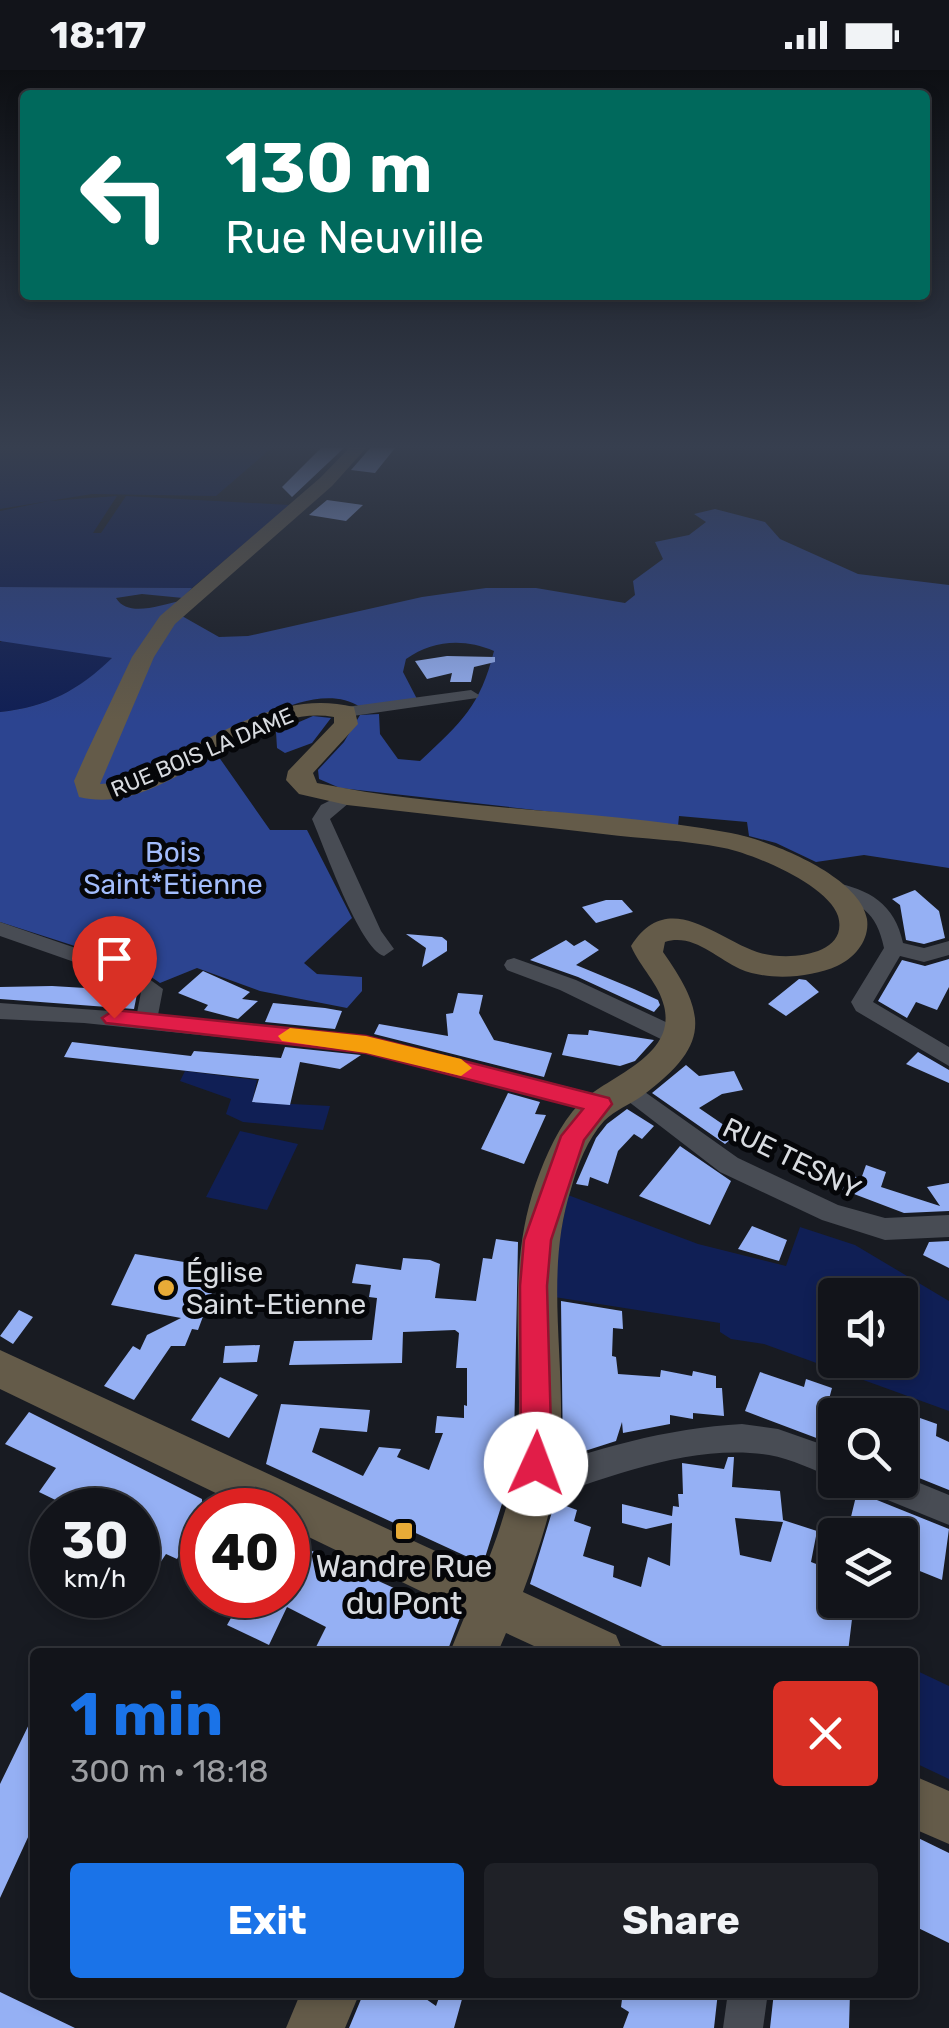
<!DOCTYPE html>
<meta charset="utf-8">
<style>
:root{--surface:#12141a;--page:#1f2127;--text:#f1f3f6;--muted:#9c9ea2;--line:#313339;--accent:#1a73e8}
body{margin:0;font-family:Rubik,sans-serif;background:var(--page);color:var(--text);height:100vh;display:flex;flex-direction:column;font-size:38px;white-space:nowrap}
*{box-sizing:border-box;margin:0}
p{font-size:32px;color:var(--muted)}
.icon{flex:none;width:55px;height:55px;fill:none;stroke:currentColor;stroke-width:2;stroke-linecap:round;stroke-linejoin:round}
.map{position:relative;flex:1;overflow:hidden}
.panel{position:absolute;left:30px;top:1578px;width:888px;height:350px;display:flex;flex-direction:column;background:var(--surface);border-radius:10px;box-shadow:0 5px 15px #0003,0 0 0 2px var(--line)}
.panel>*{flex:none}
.guide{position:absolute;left:20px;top:20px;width:910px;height:210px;border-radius:10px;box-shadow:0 5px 15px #0003,0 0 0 2px var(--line);background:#00695c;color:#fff;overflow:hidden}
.controls{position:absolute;left:818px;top:1208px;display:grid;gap:20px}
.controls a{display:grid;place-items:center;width:100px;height:100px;border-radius:10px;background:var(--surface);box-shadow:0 5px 15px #0003,0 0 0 2px var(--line);font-size:50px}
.speed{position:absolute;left:30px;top:1418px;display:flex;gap:20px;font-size:50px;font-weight:700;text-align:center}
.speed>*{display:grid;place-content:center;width:130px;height:130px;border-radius:50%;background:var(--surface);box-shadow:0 5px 15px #0003,0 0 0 2px var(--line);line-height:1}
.speed small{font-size:25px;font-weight:400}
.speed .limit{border:15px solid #d22;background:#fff;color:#111}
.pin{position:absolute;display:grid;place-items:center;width:85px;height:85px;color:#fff;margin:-102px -42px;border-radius:50% 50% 50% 0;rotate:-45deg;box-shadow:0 0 10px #0007}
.pin .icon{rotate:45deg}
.me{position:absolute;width:110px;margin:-55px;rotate:2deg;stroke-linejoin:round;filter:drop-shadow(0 0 8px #0008)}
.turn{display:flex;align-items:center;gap:35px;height:210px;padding:0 40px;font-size:45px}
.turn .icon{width:130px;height:130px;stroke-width:2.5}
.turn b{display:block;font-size:70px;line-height:85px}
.round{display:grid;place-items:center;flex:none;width:105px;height:105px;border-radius:10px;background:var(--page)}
.overview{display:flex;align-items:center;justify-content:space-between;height:170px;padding:0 40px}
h1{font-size:60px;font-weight:700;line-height:75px;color:var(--accent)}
.cta{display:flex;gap:20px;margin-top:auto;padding:20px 40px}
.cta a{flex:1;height:115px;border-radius:10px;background:var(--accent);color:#fff;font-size:40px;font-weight:700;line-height:115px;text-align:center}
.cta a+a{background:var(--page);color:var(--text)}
.status{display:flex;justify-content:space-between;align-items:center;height:70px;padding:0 50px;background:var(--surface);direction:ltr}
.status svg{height:28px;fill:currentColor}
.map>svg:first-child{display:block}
.green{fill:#101f55;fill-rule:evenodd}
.forest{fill:#2c4490}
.building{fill:#95b0f4;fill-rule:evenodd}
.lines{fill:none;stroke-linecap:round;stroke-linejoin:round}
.street{fill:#484c54;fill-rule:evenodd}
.secondary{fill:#645b49;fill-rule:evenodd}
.route{fill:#e11d48;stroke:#92132f;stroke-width:2.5}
.slow{fill:#f59e0b}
.poi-dot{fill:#e8ab37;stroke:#050609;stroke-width:4}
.labels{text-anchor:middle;stroke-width:10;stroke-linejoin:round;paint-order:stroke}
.far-street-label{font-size:22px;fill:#d8dbe0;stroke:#050609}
.park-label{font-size:28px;fill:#a3bdfc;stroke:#050609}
.street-label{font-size:28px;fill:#d8dbe0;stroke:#050609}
.poi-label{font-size:28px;fill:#d8dbe0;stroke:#050609;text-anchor:start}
.near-poi-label{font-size:32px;fill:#d8dbe0;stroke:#050609}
</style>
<div class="status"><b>18:17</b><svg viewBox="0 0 49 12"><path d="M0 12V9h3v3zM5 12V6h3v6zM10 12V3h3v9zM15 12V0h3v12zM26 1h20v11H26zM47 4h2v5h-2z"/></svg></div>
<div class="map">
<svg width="949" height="1958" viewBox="0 0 949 1958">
<rect width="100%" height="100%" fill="#181b22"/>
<!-- green -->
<path class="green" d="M0 376H274L216 426 92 424 0 439Z
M117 426 93 463H101L126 426 290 435 192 518 0 517V441L49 431Z
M6 569 113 588C79 620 47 637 0 642V572Z
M185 1001 257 1010 252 1032 330 1036 323 1060 243 1052 226 1044 231 1029 180 1011Z
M240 1061 298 1074 267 1140 206 1127Z
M568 1125 698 1174 786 1196 800 1157 855 1175 949 1231V1341L764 1274 731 1269 720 1262V1253L548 1226ZM835 1225H900V1290H835Z
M913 1599 949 1616V1709L913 1692Z"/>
<!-- forest -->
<path class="forest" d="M715 439 765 452 780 469 858 504 949 515V798L864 785 816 792 776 773 749 766 747 752 679 746 678 756 340 718 319 709 318 700 344 672 360 645 379 644 380 664 398 689 420 691C462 652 480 636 494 581 464 568 433 570 406 589L403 602 417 629 360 637C335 620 297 631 273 643L290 656 313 646 331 648 312 673 285 683 277 678 276 662 285 656 270 644 216 683 270 760H307L352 848 304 893 317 904 362 907V921L347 938 260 921 197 898 160 913 134 895 0 852V642C47 637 79 620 112 588L0 571V517L192 518 183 528 142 524 116 528C128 548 160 535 180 531L182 546 219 567 248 566 422 527 486 518H536L625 533 635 525 633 511 663 489 655 472 689 465 706 452 694 444Z"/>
<!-- building -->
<path class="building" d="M323 376H346L292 427 282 417Z
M372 376 395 378 375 403 351 400Z
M327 430 363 435 346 451 309 445Z
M447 586 495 587V592L474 597 471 612H450L452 603 427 609 415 591Z
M915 820 939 841 945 868 924 874 906 870 900 835 892 829Z
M606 830H622L633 842 596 853 582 837Z
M406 864 442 867 447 871V881L422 897 426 878Z
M566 870 574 876 585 870 599 880 576 895 634 919 658 930 660 935 654 942 578 907 530 890Z
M949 889V917L937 940 916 932 907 948 878 931 902 890 925 896Z
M203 901 250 922 242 929 258 931 238 949 204 940 208 935 178 923Z
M799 909 806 910 819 922 786 946 768 934Z
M52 916 119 920 137 924 134 939 0 929V917Z
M458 923 483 925 479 943 494 970 552 983 544 1007 374 964 379 954 448 966 446 944 453 943Z
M273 933 325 938 342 941 335 959 265 952Z
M589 960 654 970 635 991 620 996 562 985 568 964 588 965Z
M72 972 191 986 194 981 281 988 285 977 361 985 340 999 300 992 290 1035 252 1032 259 1009 64 987Z
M918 982 949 1000V1013L906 994Z
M686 995 699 1006 734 1001 743 1020 722 1024 699 1038 737 1064 725 1074 652 1023Z
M508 1023 540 1032 535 1044 546 1045 524 1094 481 1079Z
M627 1039 654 1056 642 1069 634 1064 618 1081 608 1114 590 1107 588 1116 576 1114 596 1068 607 1054Z
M680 1076 731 1111 710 1155 639 1126Z
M866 1095 886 1102 881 1117 940 1136 927 1117 949 1113V1141L904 1143 825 1113 831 1097 861 1109Z
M752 1156 787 1170 779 1191 738 1179Z
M496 1169 518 1172 514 1371 506 1421 483 1494 266 1394 281 1334 370 1340 367 1362 320 1358 312 1382 363 1406 379 1377 401 1379 397 1387 429 1400 443 1363H435L437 1346 464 1348V1335L467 1336V1298H456L459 1263 455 1260 403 1262 402 1293 289 1295 294 1271 372 1270 377 1228 369 1227 371 1215 352 1213 356 1194 401 1200 403 1188 430 1190 440 1194 435 1228 476 1231 483 1188 492 1189Z
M949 1171V1198L923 1185 929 1172Z
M135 1184 221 1198 198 1260 192 1259 185 1276H171L134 1330 104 1316 133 1276 140 1280 147 1265 181 1248 111 1235Z
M561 1231 622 1241 623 1259 613 1258 612 1286 616 1287 618 1304 660 1307 661 1300 692 1306 693 1301 716 1306V1318H722L724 1346 693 1343V1349L670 1345V1354L623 1363 622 1352 616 1371 563 1388Z
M19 1240 33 1247 13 1274 0 1266Z
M260 1275 257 1292 223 1293 225 1276Z
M760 1302 804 1317 806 1309 832 1318 829 1329 868 1345H835V1375L745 1341Z
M220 1307 258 1325 229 1368 191 1350Z
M29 1342 202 1429V1495L180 1483 177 1489 166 1484 160 1493 138 1478V1439L114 1432 109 1440H76L39 1422 56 1398 5 1374Z
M920 1348 937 1354 936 1366 949 1372V1420L909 1404Z
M728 1387H734L732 1417 780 1421 783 1450 817 1461 811 1492 832 1500 825 1529 853 1541 848 1582H675L530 1514 555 1432 577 1440 574 1451 591 1457 583 1486 614 1496 613 1507 641 1517 648 1487 670 1496 672 1453 646 1459 622 1453V1434L672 1446 673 1436 679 1437 678 1424H683L682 1393 724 1399ZM735 1448 783 1452 771 1492 740 1485Z
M857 1422 949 1459 942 1510 900 1493V1465H861L863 1456 850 1451Z
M288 1470 460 1548 447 1582H397L382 1577 349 1582 316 1577 326 1557 287 1537 269 1575 227 1555 244 1525H288Z
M35 1642V1752L0 1828V1714Z
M912 1765 949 1783V1873L912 1855Z
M0 1922 75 1958H0Z
M364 1922H416L436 1936 441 1922H464L454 1958H349Z
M623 1922H718L714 1958H623L629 1942 621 1937Z
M774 1922H850L849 1958H770Z"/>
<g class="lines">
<!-- street -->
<path class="street" d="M471 620 479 625 477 628 346 647 338 642 346 637Z
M347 722 356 727 330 749 381 861 394 879 384 886C359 878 324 776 312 749L321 735Z
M832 812C869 819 895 834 903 873L924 878 949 871V885L924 892 900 886 873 932 949 977V996L856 941 851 932 884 878C877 842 859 831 825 822L822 818Z
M0 852 134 898 163 919 158 945 367 966 600 1025 608 1028 612 1034 608 1040 600 1043 367 982 84 953 0 949V933L137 943 141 922 120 908 0 866Z
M514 888 576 910 685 961 688 967 677 975 669 973 560 920 507 900 504 895 507 890Z
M628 1010 738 1088 838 1135 885 1148 949 1145V1167L885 1170 822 1150 720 1102 620 1025 616 1019 620 1013Z
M742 1354 778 1359 835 1379V1409C814 1400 792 1389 769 1385 690 1373 608 1408 534 1432L523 1428 519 1417 523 1406C591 1379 668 1358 742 1354Z
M900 1405 949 1425V1455L863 1420 859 1410H900Z
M728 1922H768L763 1958H723Z"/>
<!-- secondary -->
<path class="secondary" d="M351 376H368L332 416 175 554 154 587 100 714C121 714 140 703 158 694 221 664 282 619 354 637L358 654 313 703 317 713C453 741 594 738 731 763 769 770 860 806 867 849 870 870 855 888 837 896 810 908 768 911 740 899 716 888 693 863 665 872L663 882C709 947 709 976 642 1026 629 1035 615 1040 604 1051 587 1070 578 1094 571 1119 544 1203 566 1289 560 1375 557 1426 541 1474 523 1522L616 1565 623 1582H547L506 1563 498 1582H450L466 1543 288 1457V1440H251L0 1319V1280L483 1503C500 1461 515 1417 518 1371 523 1283 506 1198 536 1113 546 1085 559 1055 580 1033 607 1006 677 987 664 936 659 914 640 897 631 876 668 818 715 868 757 882 782 891 850 888 838 846 828 815 754 784 724 778 685 770 643 769 603 764 518 754 432 745 347 735L299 724 286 710 288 701 334 653V647C246 631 167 749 79 727L74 711 86 684 132 587 160 546 320 408Z
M912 1705 949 1721V1774L912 1758Z
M301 1922H360L345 1958H286Z"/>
</g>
<!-- sky -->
<linearGradient id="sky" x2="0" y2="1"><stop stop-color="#0d0f13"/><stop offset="0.58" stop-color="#373f4f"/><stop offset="1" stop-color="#373f4f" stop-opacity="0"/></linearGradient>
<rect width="949" height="650" fill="url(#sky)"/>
<!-- route -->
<path class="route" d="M114 940 366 966 609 1028 612 1034 584 1070 551 1170 547 1216 552 1394 547 1404 536 1409 526 1404 521 1394 520 1216 524 1170 561 1066 583 1039 366 983 106 953 102 948Z"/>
<!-- slow -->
<path class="slow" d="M290 958 366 966 461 989 472 998 461 1006 366 983 282 971 278 966Z"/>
<!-- markers -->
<g class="poi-dot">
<circle cx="166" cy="1218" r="10"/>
<rect x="394" y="1451" width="20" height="20" rx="5"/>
</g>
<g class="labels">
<!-- far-street labels -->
<g class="far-street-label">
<text transform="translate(202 682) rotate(-23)" y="8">RUE BOIS LA DAME</text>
</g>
<!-- park labels -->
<g class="park-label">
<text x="173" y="792">Bois<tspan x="173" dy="32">Saint*Etienne</tspan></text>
</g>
<!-- street labels -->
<g class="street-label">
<text transform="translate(792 1088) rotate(26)" y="10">RUE TESNY</text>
</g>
<!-- poi labels -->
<g class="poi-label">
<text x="186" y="1212">Église<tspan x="186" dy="32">Saint-Etienne</tspan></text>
</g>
<!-- near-poi labels -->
<g class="near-poi-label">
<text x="404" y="1507">Wandre Rue<tspan x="404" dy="37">du Pont</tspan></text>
</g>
</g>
</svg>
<div class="controls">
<a><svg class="icon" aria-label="sound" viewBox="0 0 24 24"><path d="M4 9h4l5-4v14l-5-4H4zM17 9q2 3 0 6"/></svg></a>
<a><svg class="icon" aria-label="search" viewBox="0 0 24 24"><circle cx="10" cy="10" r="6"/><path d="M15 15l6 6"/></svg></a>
<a><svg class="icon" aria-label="layers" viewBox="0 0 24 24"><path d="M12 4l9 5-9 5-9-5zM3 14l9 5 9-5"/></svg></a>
</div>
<div class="speed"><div>30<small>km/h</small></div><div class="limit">40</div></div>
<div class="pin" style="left:114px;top:948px;background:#d93025"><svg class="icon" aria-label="arrive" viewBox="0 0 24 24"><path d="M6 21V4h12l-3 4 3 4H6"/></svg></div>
<svg class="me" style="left:536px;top:1394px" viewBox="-20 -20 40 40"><circle r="19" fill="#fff"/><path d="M0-13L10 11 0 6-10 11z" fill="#e11d48"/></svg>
<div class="guide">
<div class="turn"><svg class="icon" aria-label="left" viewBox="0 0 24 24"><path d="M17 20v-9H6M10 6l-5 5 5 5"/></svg><div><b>130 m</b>Rue Neuville</div></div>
</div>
<section class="panel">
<div class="overview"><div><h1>1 min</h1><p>300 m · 18:18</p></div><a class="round" style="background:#d93025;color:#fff"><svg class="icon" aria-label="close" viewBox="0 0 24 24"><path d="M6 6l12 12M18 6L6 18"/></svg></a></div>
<div class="cta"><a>Exit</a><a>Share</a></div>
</section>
</div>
